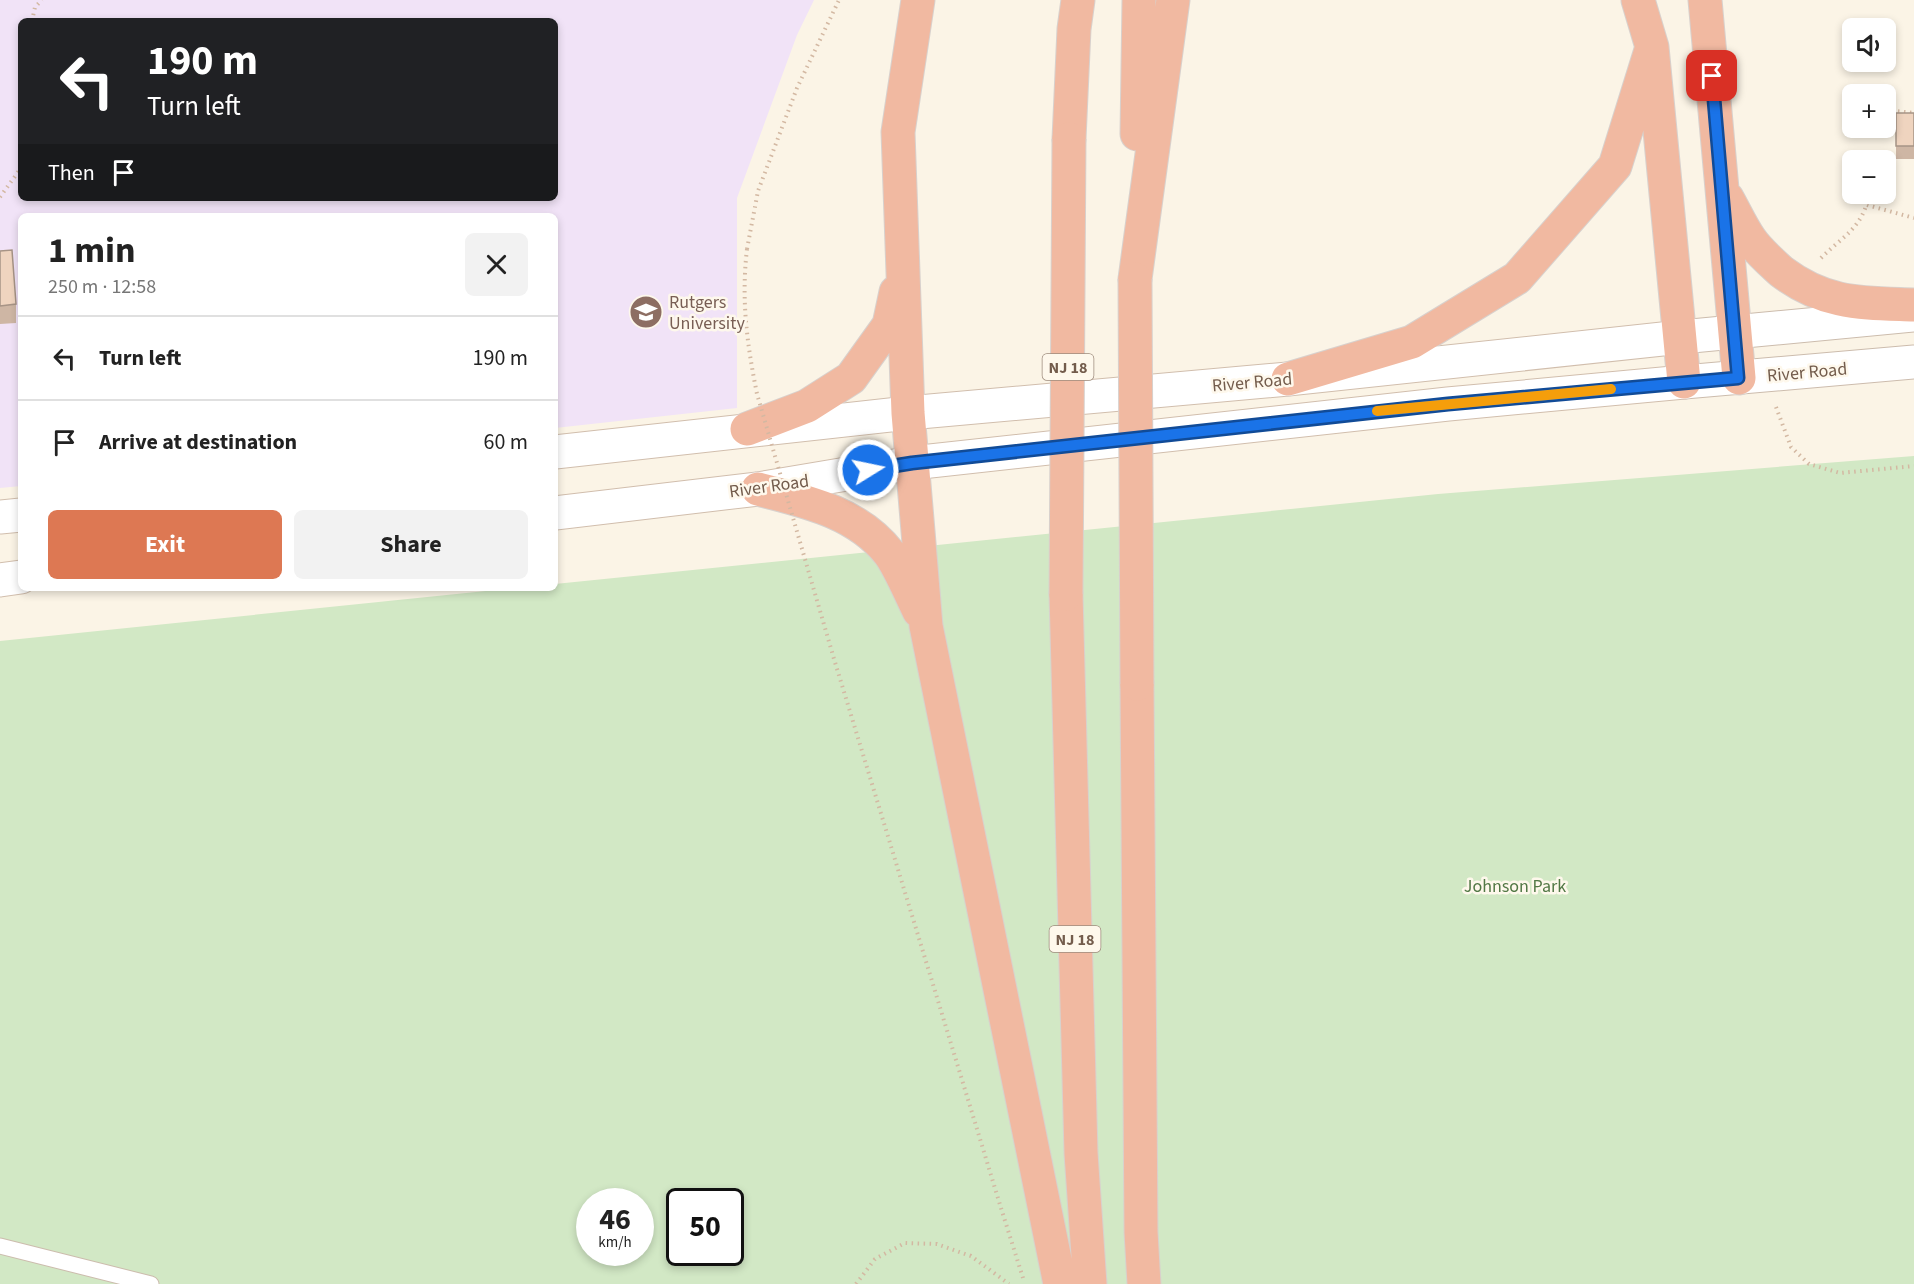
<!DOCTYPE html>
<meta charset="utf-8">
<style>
:root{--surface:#fff;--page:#f2f2f2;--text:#222;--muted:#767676;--line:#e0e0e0;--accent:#dd7853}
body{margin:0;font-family:"Source Sans 3",sans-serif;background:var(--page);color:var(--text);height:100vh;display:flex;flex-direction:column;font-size:22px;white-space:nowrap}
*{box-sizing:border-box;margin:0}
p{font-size:20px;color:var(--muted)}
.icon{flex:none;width:33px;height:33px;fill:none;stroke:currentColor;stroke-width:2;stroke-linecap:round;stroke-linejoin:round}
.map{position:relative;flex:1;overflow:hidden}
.sheet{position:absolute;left:18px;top:213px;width:540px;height:378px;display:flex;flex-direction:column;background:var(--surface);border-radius:9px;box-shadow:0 3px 9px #0003}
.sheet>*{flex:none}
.banner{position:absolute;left:18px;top:18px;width:540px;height:183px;border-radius:9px;box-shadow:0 3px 9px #0003;background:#202124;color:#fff;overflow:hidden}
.controls{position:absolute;left:1842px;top:18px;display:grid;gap:12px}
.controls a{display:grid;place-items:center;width:54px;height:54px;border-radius:9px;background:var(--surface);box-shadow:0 3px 9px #0003;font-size:30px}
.speed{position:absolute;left:576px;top:1188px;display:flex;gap:12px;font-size:30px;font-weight:700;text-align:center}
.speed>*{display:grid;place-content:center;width:78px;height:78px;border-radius:50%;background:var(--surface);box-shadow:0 3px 9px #0003;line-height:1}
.speed small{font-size:15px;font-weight:400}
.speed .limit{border:3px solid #111;border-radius:9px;background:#fff;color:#111}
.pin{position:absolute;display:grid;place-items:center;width:51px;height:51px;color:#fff;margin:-26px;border-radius:12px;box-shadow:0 3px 9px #0006}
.me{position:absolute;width:66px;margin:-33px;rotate:80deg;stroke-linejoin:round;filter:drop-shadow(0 0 4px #0008)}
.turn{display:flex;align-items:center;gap:21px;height:126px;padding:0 30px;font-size:27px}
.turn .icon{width:78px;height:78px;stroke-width:2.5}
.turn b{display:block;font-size:42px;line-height:51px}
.then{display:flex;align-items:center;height:57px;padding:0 30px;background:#0003;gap:12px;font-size:22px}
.round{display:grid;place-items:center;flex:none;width:63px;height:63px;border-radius:9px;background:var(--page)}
.overview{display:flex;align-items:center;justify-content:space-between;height:102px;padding:0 30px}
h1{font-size:36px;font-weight:700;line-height:45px}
.button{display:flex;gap:12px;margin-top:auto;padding:12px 30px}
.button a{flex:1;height:69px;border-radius:9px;background:var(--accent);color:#fff;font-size:24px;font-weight:700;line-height:69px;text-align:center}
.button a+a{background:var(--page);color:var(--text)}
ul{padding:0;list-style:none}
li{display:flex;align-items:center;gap:18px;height:84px;padding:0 30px;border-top:2px solid var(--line)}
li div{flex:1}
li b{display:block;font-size:22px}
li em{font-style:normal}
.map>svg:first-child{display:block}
.education{fill:#f1e3f7;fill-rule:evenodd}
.green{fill:#d2e8c5;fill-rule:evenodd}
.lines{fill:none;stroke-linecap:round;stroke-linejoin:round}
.service-casing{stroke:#ccbcad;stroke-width:17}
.tertiary-casing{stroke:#ccbcad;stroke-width:35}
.secondary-casing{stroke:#d1bead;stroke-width:35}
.motorway-casing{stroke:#d8d1cd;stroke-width:35}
.path{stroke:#d3b8a2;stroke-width:4;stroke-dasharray:1.5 4.5;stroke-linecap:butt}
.service{stroke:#fff;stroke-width:15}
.tertiary{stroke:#fff;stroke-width:33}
.secondary{stroke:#fff;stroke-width:33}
.motorway{stroke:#f1b9a1;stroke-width:33}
.motorway-bridge-casing{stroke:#d8d1cd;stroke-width:35;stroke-linecap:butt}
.path-bridge{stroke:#d3b8a2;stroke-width:4;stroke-dasharray:1.5 4.5;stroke-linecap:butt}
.motorway-bridge{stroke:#f1b9a1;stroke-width:33}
.wall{fill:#ceb6a4}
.building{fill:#efd4bf;stroke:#a79486;stroke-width:1.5}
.route-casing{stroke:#114b97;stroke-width:15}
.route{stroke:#1a73e8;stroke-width:10}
.slow{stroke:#f59e0b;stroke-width:10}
.labels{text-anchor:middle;stroke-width:5;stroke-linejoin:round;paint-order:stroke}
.shield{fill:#fef8ec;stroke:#9d8b7c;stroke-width:1.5}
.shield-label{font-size:16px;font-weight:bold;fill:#735c4c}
.education-label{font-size:18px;fill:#785e54;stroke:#fef8ec;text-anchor:start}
.street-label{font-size:18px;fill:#735c4c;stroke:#fef8ec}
.park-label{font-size:18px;fill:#527845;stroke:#fef8ec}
</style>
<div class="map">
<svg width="1914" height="1284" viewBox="0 0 1914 1284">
<rect width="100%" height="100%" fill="#fbf4e6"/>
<!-- education -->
<path class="education" d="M0 0H814L797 35 737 198V408L555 428V216H21V486L0 488ZM21 21H555V198H21Z"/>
<!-- green -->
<path class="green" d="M1914 456V1284H0V641L515 588H555V584L1438 494ZM590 1202H640V1252H590ZM680 1202H730V1252H680Z"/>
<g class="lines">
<!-- service casing -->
<g class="service-casing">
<path id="service" d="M0 1246 151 1284"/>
</g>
<!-- tertiary casing -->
<g class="tertiary-casing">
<path id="tertiary" d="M1681 337 1914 315
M1684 382 1914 362"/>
</g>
<!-- secondary casing -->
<g class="secondary-casing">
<path id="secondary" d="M555 452 908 413 1288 379 1681 337
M555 513 758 489 912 463 1448 404 1684 382
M0 517 21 515
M0 580 21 577"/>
</g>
<!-- motorway casing -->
<g class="motorway-casing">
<path id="motorway" d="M918 0 898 132 908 413 926 626 1060 1284
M1638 0 1652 47 1684 382
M1705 0 1739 378
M1137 134 1139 0
M1069 139 1074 29 1078 0
M1727 198C1735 212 1741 226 1750 239 1758 251 1771 262 1782 272 1826 305 1862 303 1914 305
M1135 279 1173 0
M1288 379 1412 342 1517 278 1615 166 1652 47
M747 429 807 406 851 378 889 325 896 292
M758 489C805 501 857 512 889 553 899 566 911 595 919 611
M1066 594 1081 1153 1090 1284
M1137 684 1141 1232 1144 1284"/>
</g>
<!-- path -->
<path class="path" d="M32 21 35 7 42 0
M1886 110 1914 113
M0 197 21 168
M1867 205 1914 218
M747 249 758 191 797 88 839 0
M1821 258C1844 235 1863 228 1869 194
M1776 407 1791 447 1809 464 1840 473 1914 466
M1001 1208 1023 1278
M856 1284 875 1259 905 1243 937 1244 971 1256 1009 1284"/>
<!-- service -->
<use href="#service" class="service"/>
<!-- tertiary -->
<use href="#tertiary" class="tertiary"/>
<!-- secondary -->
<use href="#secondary" class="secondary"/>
<!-- motorway -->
<use href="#motorway" class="motorway"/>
<!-- motorway-bridge casing -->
<g class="motorway-bridge-casing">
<path id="motorway-bridge" d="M1135 279 1137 684
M1066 594 1069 139"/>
</g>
<!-- path-bridge -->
<path class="path-bridge" d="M747 249C741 300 747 344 757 394L834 659 1001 1208"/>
<!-- motorway-bridge -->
<use href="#motorway-bridge" class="motorway-bridge"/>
</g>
<!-- wall -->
<path class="wall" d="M1896 113H1914V159H1896Z
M0 251 16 304V323L0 324Z"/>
<!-- building -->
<path class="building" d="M1896 113H1914V146H1896Z
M12 250 16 304 0 306V251Z"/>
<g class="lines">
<!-- route casing -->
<g class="route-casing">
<path id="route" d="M868 470 912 463 1448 404 1738 378 1712 76"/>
</g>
<!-- route -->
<use href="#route" class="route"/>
<!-- slow -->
<path class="slow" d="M1377 411 1611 389"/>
</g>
<!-- icons -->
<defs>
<g id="university-disc" transform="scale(1.725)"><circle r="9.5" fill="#8d6e63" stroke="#fef8ec"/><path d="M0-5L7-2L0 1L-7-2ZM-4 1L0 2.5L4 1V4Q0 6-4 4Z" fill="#fff"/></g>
</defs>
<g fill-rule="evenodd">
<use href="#university-disc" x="646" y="312"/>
</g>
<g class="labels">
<!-- shield labels -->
<g class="shield">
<rect x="1042.5" y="354" width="51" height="26" rx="4.5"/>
<rect x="1049.5" y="926" width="51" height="26" rx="4.5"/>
</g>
<g class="shield-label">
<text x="1068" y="373">NJ 18</text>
<text x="1075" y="945">NJ 18</text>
</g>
<!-- education labels -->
<g class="education-label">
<text x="669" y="308">Rutgers<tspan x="669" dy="21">University</tspan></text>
</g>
<!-- street labels -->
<g class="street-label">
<text transform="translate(1807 372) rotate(-5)" y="6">River Road</text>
<text transform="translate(1252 382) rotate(-5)" y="6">River Road</text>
<text transform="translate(769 486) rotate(-8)" y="6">River Road</text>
</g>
<!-- park labels -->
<g class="park-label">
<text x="1515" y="892">Johnson Park</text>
</g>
</g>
</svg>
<div class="controls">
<a><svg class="icon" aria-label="sound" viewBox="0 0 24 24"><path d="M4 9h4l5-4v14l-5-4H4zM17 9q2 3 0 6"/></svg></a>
<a>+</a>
<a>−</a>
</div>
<div class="speed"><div>46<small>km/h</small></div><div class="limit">50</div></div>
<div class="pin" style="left:1712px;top:76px;background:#d93025"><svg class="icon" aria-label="arrive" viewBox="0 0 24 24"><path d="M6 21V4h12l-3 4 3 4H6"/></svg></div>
<svg class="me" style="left:868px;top:470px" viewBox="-20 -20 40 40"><circle r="17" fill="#1a73e8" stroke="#fff" stroke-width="3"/><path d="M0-11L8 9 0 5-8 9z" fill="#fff"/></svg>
<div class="banner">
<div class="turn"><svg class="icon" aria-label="left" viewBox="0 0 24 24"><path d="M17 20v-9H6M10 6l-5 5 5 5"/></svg><div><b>190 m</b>Turn left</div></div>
<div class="then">Then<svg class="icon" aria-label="arrive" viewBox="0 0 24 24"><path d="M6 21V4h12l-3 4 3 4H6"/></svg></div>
</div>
<section class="sheet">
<div class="overview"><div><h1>1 min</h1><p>250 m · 12:58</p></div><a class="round"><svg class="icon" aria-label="close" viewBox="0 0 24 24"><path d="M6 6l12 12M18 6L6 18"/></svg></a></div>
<ul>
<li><svg class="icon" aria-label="left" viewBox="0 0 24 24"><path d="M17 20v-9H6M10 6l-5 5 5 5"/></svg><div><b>Turn left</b></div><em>190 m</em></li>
<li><svg class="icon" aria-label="arrive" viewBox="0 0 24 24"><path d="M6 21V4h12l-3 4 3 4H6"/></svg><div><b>Arrive at destination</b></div><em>60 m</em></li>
</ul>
<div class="button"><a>Exit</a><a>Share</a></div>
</section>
</div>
